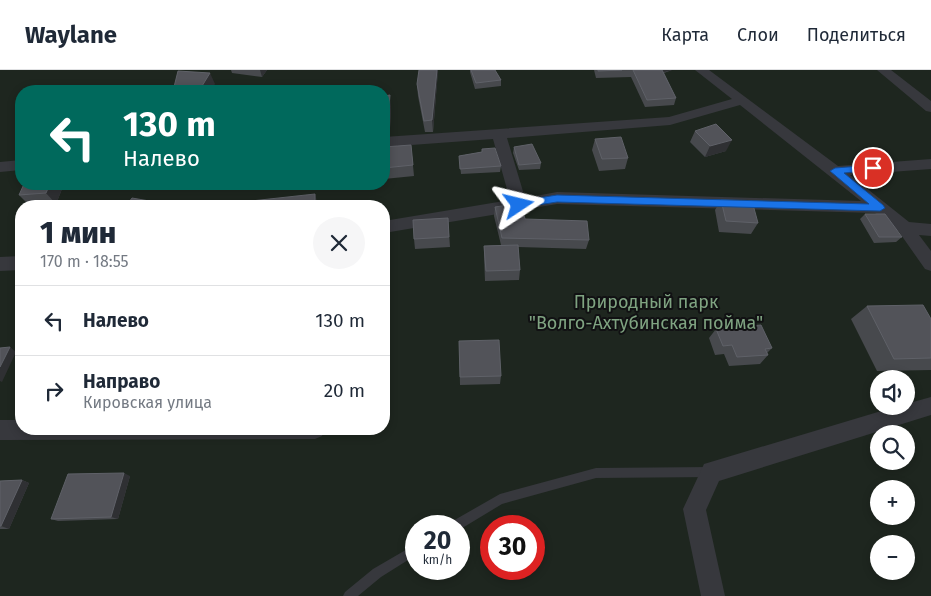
<!DOCTYPE html>
<html lang="ru">
<meta charset="utf-8">
<style>
:root{--surface:#fff;--page:#f6f6f7;--text:#1f2937;--muted:#747a83;--line:#e0e1e3}
body{margin:0;font-family:"Fira Sans",sans-serif;background:var(--page);color:var(--text);height:100vh;display:flex;flex-direction:column;font-size:19px;white-space:nowrap}
*{box-sizing:border-box;margin:0}
p{font-size:16px;color:var(--muted)}
.icon{flex:none;width:28px;height:28px;fill:none;stroke:currentColor;stroke-width:2;stroke-linecap:round;stroke-linejoin:round}
.map{position:relative;flex:1;overflow:hidden}
.panel{position:absolute;left:15px;top:130px;width:375px;height:235px;display:flex;flex-direction:column;background:var(--surface);border-radius:20px;box-shadow:0 2px 8px #0003}
.panel>*{flex:none}
.hud{position:absolute;left:15px;top:15px;width:375px;height:105px;border-radius:20px;box-shadow:0 2px 8px #0003;background:#00695c;color:#fff;overflow:hidden}
.controls{position:absolute;left:870px;top:300px;display:grid;gap:10px}
.controls a{display:grid;place-items:center;width:45px;height:45px;border-radius:50%;background:var(--surface);box-shadow:0 2px 8px #0003;font-size:25px}
.speed{position:absolute;left:405px;top:445px;display:flex;gap:10px;font-size:25px;font-weight:700;text-align:center}
.speed>*{display:grid;place-content:center;width:65px;height:65px;border-radius:50%;background:var(--surface);box-shadow:0 2px 8px #0003;line-height:1}
.speed small{font-size:12px;font-weight:400}
.speed .limit{border:8px solid #d22;background:#fff;color:#111}
.pin{position:absolute;display:grid;place-items:center;width:42px;height:42px;color:#fff;margin:-21px;border:2px solid #fff;border-radius:50%;box-shadow:0 1px 5px #0007}
.me{position:absolute;width:55px;margin:-28px;rotate:80deg;stroke-linejoin:round;filter:drop-shadow(0 0 4px #0008)}
.turn{display:flex;align-items:center;gap:18px;height:105px;padding:0 25px;font-size:22px}
.turn .icon{width:65px;height:65px;stroke-width:2.5}
.turn b{display:block;font-size:35px;line-height:42px}
.round{display:grid;place-items:center;flex:none;width:52px;height:52px;border-radius:26px;background:var(--page)}
.headline{display:flex;align-items:center;justify-content:space-between;height:85px;padding:0 25px}
h1{font-size:30px;font-weight:800;line-height:38px}
ul{padding:0;list-style:none}
li{display:flex;align-items:center;gap:15px;height:70px;padding:0 25px;border-top:1px solid var(--line)}
li div{flex:1}
li b{display:block;font-size:19px}
li em{font-style:normal}
header{display:flex;align-items:center;gap:30px;box-sizing:border-box;height:70px;padding:0 25px;background:var(--surface);border-bottom:1px solid var(--line)}
header strong{font-size:24px}
nav{display:flex;gap:28px;margin-inline-start:auto;font-size:18px}
.map>svg:first-child{display:block}
.green{fill:#1e261f;fill-rule:evenodd}
.lines{fill:none;stroke-linecap:round;stroke-linejoin:round}
.service{fill:#37383d;fill-rule:evenodd}
.minor{fill:#37383d;fill-rule:evenodd}
.wall{fill:#47494d}
.shaded-wall{fill:#2f3033}
.building{fill:#525359;stroke:#5f6168}
.route{fill:#1a73e8;stroke:#114b97}
.labels{text-anchor:middle;stroke-width:4;stroke-linejoin:round;paint-order:stroke}
.park-label{font-size:18px;fill:#7fa381;stroke:#111113}
</style>
<header>
<strong>Waylane</strong>
<nav><a>Карта</a><a>Слои</a><a>Поделиться</a></nav>
</header>
<div class="map">
<svg width="931" height="526" viewBox="0 0 931 526">
<rect width="100%" height="100%" fill="#161618"/>
<!-- green -->
<path class="green" d="M0 0H931V526H0ZM21 21H384V114H21ZM21 136H384V359H21ZM879 309H906V336H879ZM879 364H906V391H879ZM879 419H906V446H879ZM416 456H459V499H416ZM491 456H534V499H491ZM879 474H906V501H879Z"/>
<g class="lines">
<!-- service -->
<path class="service" d="M712 397 716 398 717 402 716 406 712 407 596 408 502 434 459 460V456H450L451 452 500 424 596 398Z
M416 474V485L381 507 358 526H343L345 522 373 499Z"/>
<!-- minor -->
<path class="minor" d="M695 0H709L838 96 931 89V99L850 105 909 152 931 154V166L919 165 931 181V201L925 199 899 162 875 143 557 134 384 163V151L510 130 493 69 384 77V67L669 47 732 29ZM740 35 861 131 557 122 525 128 507 68 670 55Z
M877 0H891L931 31V42L926 41Z
M21 90V100L0 102V92Z
M21 186V200L0 201V187Z
M931 327V345L719 411 706 440 725 526H701L683 439 704 394 898 336H906V334Z
M0 350H21V359H325L322 366 315 369 0 370Z"/>
</g>
<!-- wall -->
<path class="wall" d="M231 0H267L262 7 232 3Z
M419 0H438L433 62H425L418 26 417 14Z
M470 0H495L501 10V16L475 19 470 2Z
M594 0H672L664 3 676 28 674 35 645 37 631 7 596 8Z
M384 26 391 37 390 58H384Z
M695 61 726 81 705 87 690 72Z
M595 69 628 88 625 99 599 101 592 80Z
M411 75 414 106 384 109V77Z
M514 77 541 93 540 99 519 100 513 83Z
M482 79 501 96 500 102 461 104 459 86 482 82Z
M64 114 56 134 30 136 19 125Z
M721 130 758 153 751 164 719 162 715 140Z
M495 137 525 149 589 170 586 179 518 177 520 200 519 210 485 211 484 186V176L501 175 494 146Z
M865 144 902 167 896 172 874 173 860 149Z
M448 148 450 177 415 179 414 169Z
M867 236 931 249V300L877 301 851 249Z
M716 259 772 278 767 283 768 285 760 294 729 296 724 284 715 285 709 268Z
M459 271 501 306 500 314 460 315Z
M130 406 118 449 58 451 51 449Z
M22 410 29 413 9 459H0V411Z"/>
<!-- shaded-wall -->
<path class="shaded-wall" d="M260 0H267L262 7Z
M437 0H438V2L433 62 432 50Z
M660 0H672L658 4Z
M210 3 215 14 211 21H199Z
M390 25 391 37 390 58 388 47Z
M732 70 726 81 705 87 710 76Z
M50 114H64L56 134 46 123Z
M315 124 318 135V136H315Z
M10 277 16 282 2 312 0 311V297Z
M124 403 130 406 118 449 111 447Z
M22 410 29 413 9 459 1 456Z"/>
<!-- building -->
<path class="building" d="M419 0H437L432 50 424 51 417 14Z
M471 0H495L501 10 476 13Z
M598 0H622L598 1Z
M633 0H662L676 28 647 30Z
M178 1 210 3 199 21H173Z
M390 25 388 47H384V26Z
M716 54 732 70 710 76 695 61Z
M621 67 628 88 602 89 595 69Z
M532 74 541 93 519 95 514 77Z
M411 75 413 95 384 98V77Z
M495 78 501 96 460 99 459 86 482 82V79Z
M24 114H50L46 123 19 125Z
M315 124V136H241L242 132Z
M132 128 161 133 159 136H126Z
M721 130 752 131 758 153 726 151Z
M521 133 525 149 587 151 589 170 502 168 495 137Z
M865 144H885L902 167H879Z
M448 148 449 167 414 169 413 150Z
M518 175 520 200 486 201 484 176Z
M923 235 931 249V288L894 289 867 236Z
M761 255 772 278 765 279 768 285 737 287 732 275 723 276 716 259Z
M499 270 501 306 460 307 459 271Z
M10 277 0 297V278Z
M124 403 111 447 51 449 68 404Z
M22 410 1 456H0V411Z"/>
<!-- route -->
<path class="route" d="M873 95 876 96V100L844 103 883 135 885 138 880 141 557 132 519 138 514 135 519 131 557 125 869 134 830 101 835 98Z"/>
<g class="labels">
<!-- park labels -->
<g class="park-label">
<text x="646" y="238">Природный парк<tspan x="646" dy="21">"Волго-Ахтубинская пойма"</tspan></text>
</g>
</g>
</svg>
<div class="controls">
<a><svg class="icon" aria-label="sound" viewBox="0 0 24 24"><path d="M4 9h4l5-4v14l-5-4H4zM17 9q2 3 0 6"/></svg></a>
<a><svg class="icon" aria-label="search" viewBox="0 0 24 24"><circle cx="10" cy="10" r="6"/><path d="M15 15l6 6"/></svg></a>
<a>+</a>
<a>−</a>
</div>
<div class="speed"><div>20<small>km/h</small></div><div class="limit">30</div></div>
<div class="pin" style="left:873px;top:98px;background:#d93025"><svg class="icon" aria-label="arrive" viewBox="0 0 24 24"><path d="M6 21V4h12l-3 4 3 4H6"/></svg></div>
<svg class="me" style="left:519px;top:135px" viewBox="-20 -20 40 40"><path d="M0-17L14 15 0 8-14 15z" fill="#1a73e8" stroke="#fff" stroke-width="4"/></svg>
<div class="hud">
<div class="turn"><svg class="icon" aria-label="left" viewBox="0 0 24 24"><path d="M17 20v-9H6M10 6l-5 5 5 5"/></svg><div><b>130 m</b>Налево</div></div>
</div>
<section class="panel">
<div class="headline"><div><h1>1 мин</h1><p>170 m · 18:55</p></div><a class="round"><svg class="icon" aria-label="close" viewBox="0 0 24 24"><path d="M6 6l12 12M18 6L6 18"/></svg></a></div>
<ul>
<li><svg class="icon" aria-label="left" viewBox="0 0 24 24"><path d="M17 20v-9H6M10 6l-5 5 5 5"/></svg><div><b>Налево</b></div><em>130 m</em></li>
<li><svg class="icon" aria-label="right" viewBox="0 0 24 24"><path d="M7 20v-9h11M14 6l5 5-5 5"/></svg><div><b>Направо</b><p>Кировская улица</p></div><em>20 m</em></li>
</ul>
</section>
</div>
